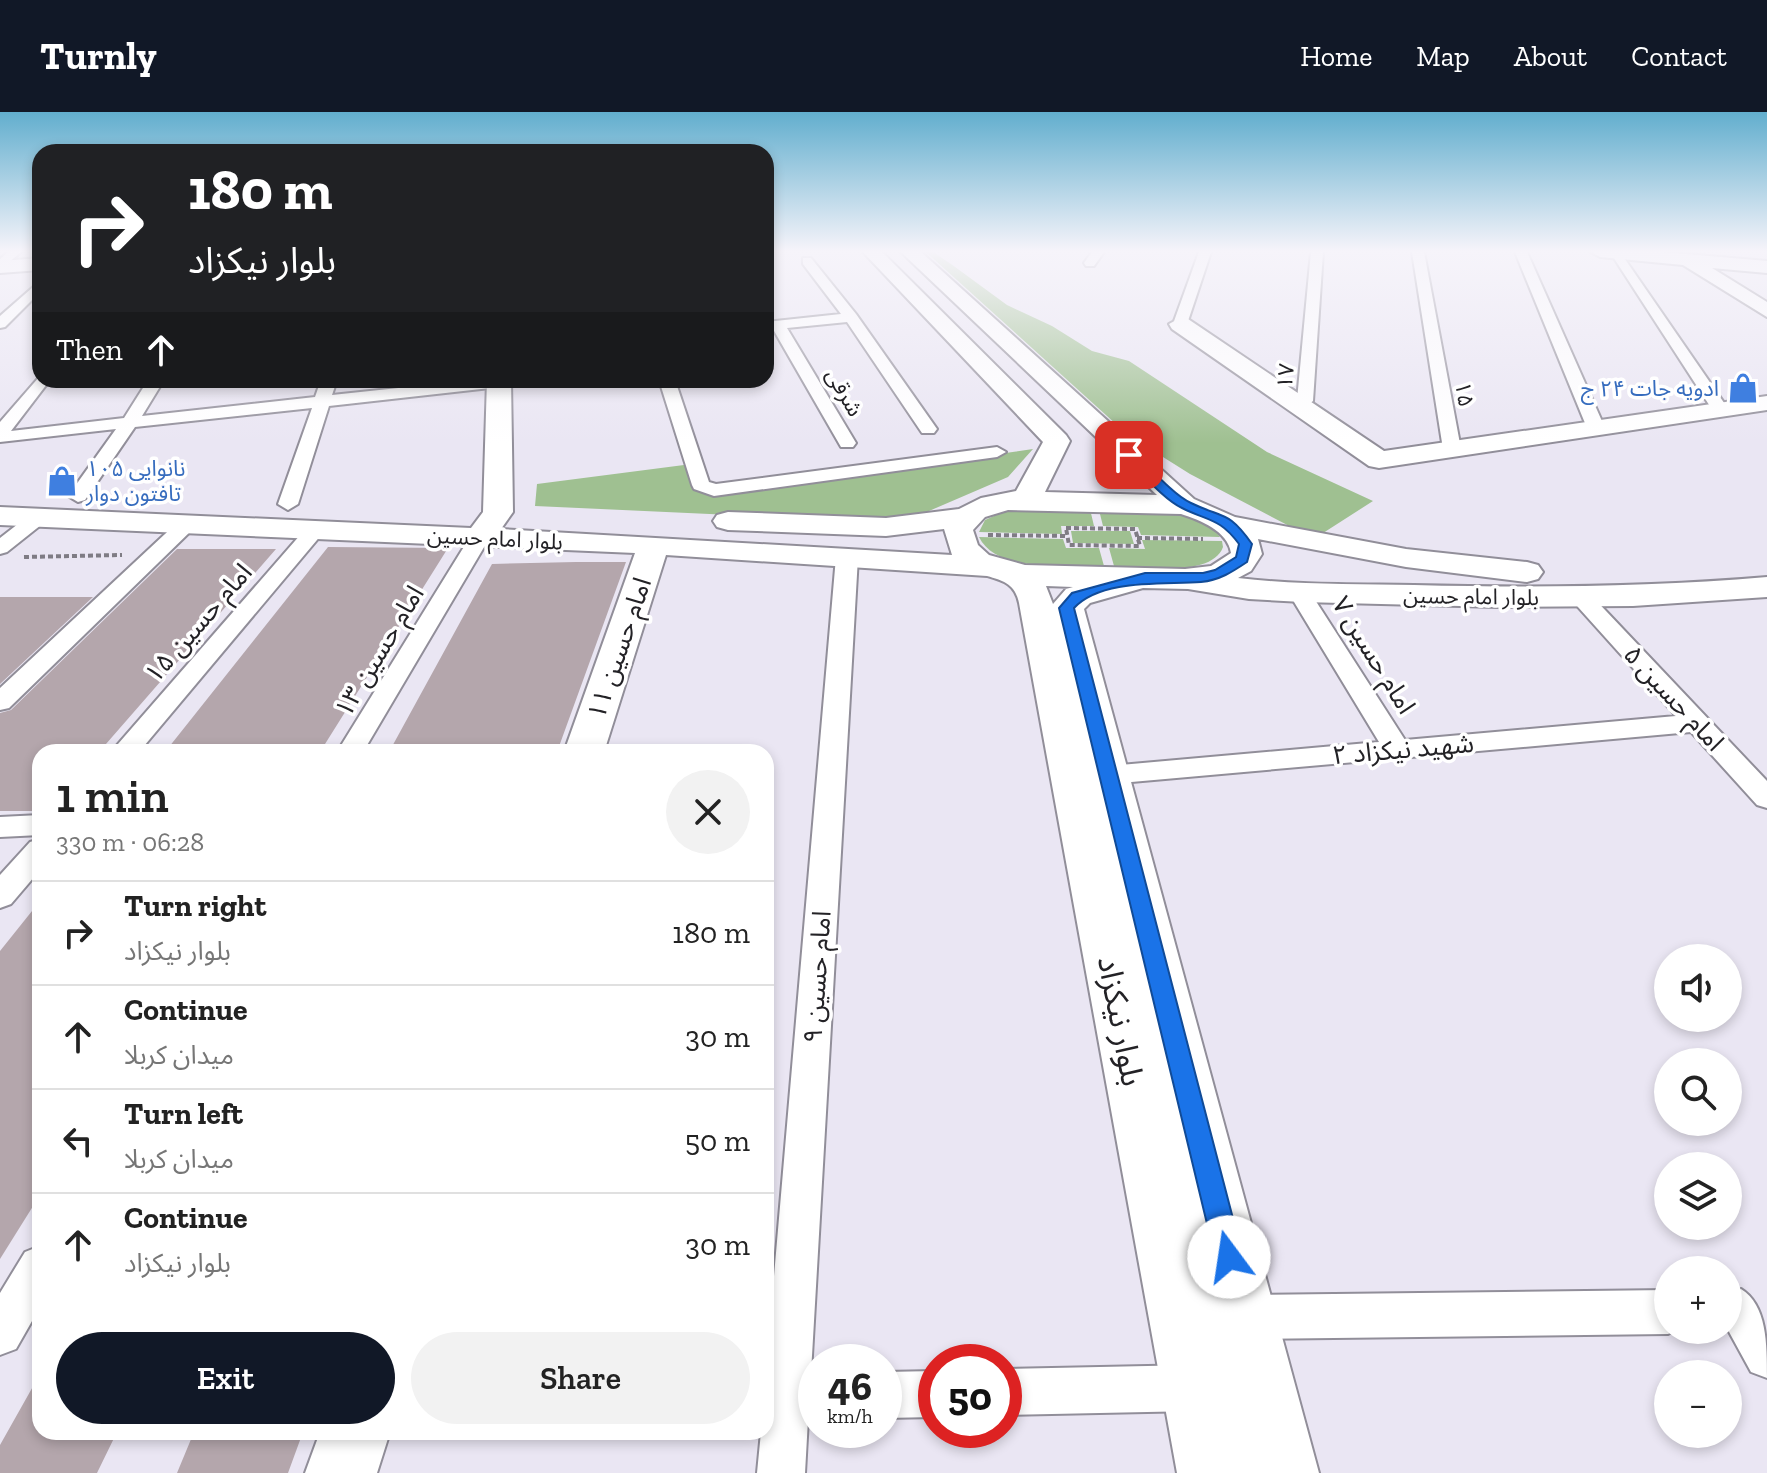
<!DOCTYPE html>
<meta charset="utf-8">
<style>
:root{--surface:#fff;--page:#f2f2f2;--text:#222;--muted:#767676;--line:#e0e0e0;--accent:#111827}
body{margin:0;font-family:"Zilla Slab","Noto Sans Arabic",serif;background:var(--page);color:var(--text);height:100vh;display:flex;flex-direction:column;font-size:30px;white-space:nowrap}
*{box-sizing:border-box;margin:0}
p{font-size:26px;color:var(--muted)}
.icon{flex:none;width:44px;height:44px;fill:none;stroke:currentColor;stroke-width:2;stroke-linecap:round;stroke-linejoin:round}
.map{position:relative;flex:1;overflow:hidden}
.side{position:absolute;left:32px;top:632px;width:742px;height:696px;display:flex;flex-direction:column;background:var(--surface);border-radius:24px;box-shadow:0 4px 12px #0003}
.side>*{flex:none}
.top-card{position:absolute;left:32px;top:32px;width:742px;height:244px;border-radius:24px;box-shadow:0 4px 12px #0003;background:#202124;color:#fff;overflow:hidden}
.buttons{position:absolute;left:1654px;top:832px;display:grid;gap:16px}
.buttons a{display:grid;place-items:center;width:88px;height:88px;border-radius:50%;background:var(--surface);box-shadow:0 4px 12px #0003;font-size:40px}
.speed{position:absolute;left:798px;top:1232px;display:flex;gap:16px;font-size:40px;font-weight:700;text-align:center}
.speed>*{display:grid;place-content:center;width:104px;height:104px;border-radius:50%;background:var(--surface);box-shadow:0 4px 12px #0003;line-height:1}
.speed small{font-size:20px;font-weight:400}
.speed .limit{border:12px solid #d22;background:#fff;color:#111}
.pin{position:absolute;display:grid;place-items:center;width:68px;height:68px;color:#fff;margin:-34px;border-radius:16px;box-shadow:0 4px 12px #0006}
.me{position:absolute;width:88px;margin:-44px;rotate:346deg;stroke-linejoin:round;filter:drop-shadow(0 0 6px #0008)}
.turn{display:flex;align-items:center;gap:28px;height:168px;padding:0 24px;font-size:36px}
.turn .icon{width:104px;height:104px;stroke-width:2.5}
.turn b{display:block;font-size:56px;line-height:68px}
.then{display:flex;align-items:center;height:76px;padding:0 24px;background:#0003;gap:16px;font-size:30px}
.round{display:grid;place-items:center;flex:none;width:84px;height:84px;border-radius:42px;background:var(--page)}
.summary{display:flex;align-items:center;justify-content:space-between;height:136px;padding:0 24px}
h1{font-size:48px;font-weight:600;line-height:60px}
.cta{display:flex;gap:16px;margin-top:auto;padding:16px 24px}
.cta a{flex:1;height:92px;border-radius:48px;background:var(--accent);color:#fff;font-size:32px;font-weight:600;line-height:92px;text-align:center}
.cta a+a{background:var(--page);color:var(--text)}
ul{padding:0;list-style:none}
li{display:flex;align-items:center;gap:24px;height:104px;padding:0 24px;border-top:2px solid var(--line)}
li div{flex:1}
li b{display:block;font-size:30px}
li em{font-style:normal}
header{display:flex;align-items:center;gap:48px;box-sizing:border-box;height:112px;padding:0 40px;background:var(--accent);color:#fff}
header strong{font-size:38px}
nav{display:flex;gap:44px;margin-inline-start:auto;font-size:28px}
.map>svg:first-child{display:block}
.green{fill:#9fc091}
.building{fill:#b4a6ac}
.lines{fill:none;stroke-linecap:round;stroke-linejoin:round}
.street-casing{stroke:#918e99;stroke-width:4}
.secondary-casing{stroke:#918e99;stroke-width:4}
.path{stroke:#7f7c84;stroke-width:4;stroke-dasharray:5 3;stroke-linecap:butt}
.street{fill:#fff;fill-rule:evenodd}
.secondary{fill:#fff;fill-rule:evenodd}
.route{fill:#1a73e8;stroke:#114b97;stroke-width:2}
.labels{text-anchor:middle;stroke-width:7;stroke-linejoin:round;paint-order:stroke}
.far-street-label{font-size:22px;fill:#232226;stroke:#fff}
.far-shop-label{font-size:22px;fill:#366cbe;stroke:#fff;text-anchor:end}
.street-label{font-size:26px;fill:#232226;stroke:#fff}
.near-street-label{font-size:32px;fill:#232226;stroke:#fff}
</style>
<header>
<strong>Turnly</strong>
<nav><a>Home</a><a>Map</a><a>About</a><a>Contact</a></nav>
</header>
<div class="map">
<svg width="1767" height="1361" viewBox="0 0 1767 1361">
<rect width="100%" height="100%" fill="#eae6f3"/>
<!-- green -->
<path class="green" d="M926 140H933L951 152 1007 193 1052 214 1092 239 1129 249 1267 340 1373 389 1320 423 1295 417 1190 362 1128 323Z
M1033 337 1008 365 929 399 886 410 535 394 537 372 684 353 696 378 724 381Z
M1010 397H1090L1094 414H1061L1062 422 979 420 985 408Z
M1099 398C1136 399 1195 391 1220 425L1141 423 1138 415 1103 414Z
M1071 419H1130L1134 432 1073 431Z
M979 425 1063 427 1066 436H1099L1104 454C1070 453 997 462 979 425Z
M1142 428 1222 429 1223 435C1212 466 1141 455 1114 454L1109 436 1145 437Z"/>
<!-- building -->
<path class="building" d="M328 435 448 436 320 640H165Z
M177 437H276L99 640H40V699H0V601L11 598Z
M576 450H626L557 640H389L492 452Z
M0 485H93L0 572Z
M40 789V1083L0 1147V839Z
M40 1262V1320H117L97 1361H0V1333Z
M194 1320H303L288 1361H177Z"/>
<g class="lines">
<!-- street casing -->
<g class="street-casing">
<path id="street" d="M8 140H21L0 158V147Z
M1092 140H1104L1094 154H1086L1084 151Z
M1199 140H1211L1187 212 1180 216 1175 215 1173 212Z
M1311 140H1323L1313 289 1300 299 1292 294 1297 288Z
M1412 140H1424L1461 337 1452 342 1443 337Z
M1515 140H1527L1605 316 1602 320H1590L1587 316Z
M1610 140H1620L1729 298 1727 302H1715Z
M803 146H811L856 202 937 317 934 321H922L847 210 787 216 856 331 853 335H841L773 217 766 218V210L841 202 803 152Z
M40 169V180L5 215 0 216V204Z
M40 264V268H50L11 319 124 306 148 268H164L142 304 315 285 321 268H337L332 283 474 268 507 270 499 275 329 294 298 392 288 398 278 392 312 296 135 315 85 388 78 390 68 384 116 317 0 330V310Z
M659 268H675L709 370 716 372 997 335 1006 340 997 345 714 384 694 377 692 373Z
M39 399 46 401 49 405 46 409 7 440 0 442V426L32 401Z
M187 406 197 412 194 416 9 596 0 598V576L180 408Z
M315 412 325 418 322 422 139 640H111L308 414Z
M480 419 490 425 363 640H337L470 425Z
M847 439 858 445 811 1261H816V1307H808L805 1361H757L761 1320H766V1257L836 445Z
M1299 473 1310 480 1405 628 1676 604 1569 485 1572 480H1588L1767 669V696L1757 693 1691 620 1109 672 1099 670 1095 663 1099 656 1109 654 1379 630 1288 480Z
M40 703V723L0 725V705Z
M40 727V758L11 792 0 796V763L30 730Z
M40 1134V1195L16 1237 0 1243V1181L25 1140Z
M1741 1177C1767 1193 1767 1232 1767 1266L1751 1260 1728 1218V1183Z
M1668 1178V1218H1677L1668 1222 1244 1227 1229 1220 1222 1205 1229 1190 1244 1183Z
M1195 1253 1211 1260 1218 1276 1211 1292 1195 1299 1004 1303V1257Z
M936 1259V1305L884 1306V1260Z"/>
</g>
<!-- secondary casing -->
<g class="secondary-casing">
<path id="secondary" d="M863 140H882L1066 323 1070 329 1045 380 1157 383 901 140H921L1194 387 1235 405 1406 437 1527 450 1538 453 1543 460 1538 467 1527 470 1406 455 1258 427 1262 442 1251 459 1238 466C1296 473 1355 472 1414 473 1532 476 1649 475 1767 465V485L1633 494 1499 495 1302 490 1249 487 1188 477 1143 476 1090 491 1084 497 1319 1361H1177L1019 491C1015 472 1004 469 987 464L666 443 604 640H564L635 441 0 413V395L471 416 483 400 487 268H511L513 400 501 417 952 443 944 417 886 424 728 418 717 415 713 409 717 403 728 400 886 406 959 397 981 386 1016 379 1043 330ZM1008 398 1181 402C1200 408 1228 419 1231 441L1211 454 1185 457 1025 453 989 443 978 433 973 418 985 405ZM1046 474 1073 475 1066 477 1053 492Z
M1591 140H1663L1767 149V161L1712 156 1767 190V205L1683 153 1600 145Z
M40 146V158L0 161V149Z
M1180 206 1188 207 1384 339 1767 284V298L1379 356 1369 354 1172 217 1169 212Z
M320 1320H390L377 1361H305Z"/>
</g>
<!-- path -->
<path class="path" d="M1066 416 1135 417 1140 434 1069 433Z
M988 423 1067 424
M1137 426 1203 427
M24 445 122 443"/>
<!-- street -->
<use href="#street" class="street"/>
<!-- secondary -->
<use href="#secondary" class="secondary"/>
</g>
<!-- sky -->
<linearGradient id="sky" x2="0" y2="1"><stop stop-color="#62aece"/><stop offset="0.42" stop-color="#f6f4fa"/><stop offset="1" stop-color="#f6f4fa" stop-opacity="0"/></linearGradient>
<rect width="1767" height="331" fill="url(#sky)"/>
<!-- route -->
<path class="route" d="M1125 340H1134C1149 354 1173 383 1191 391 1224 407 1228 398 1252 432L1247 450C1232 460 1220 468 1201 470 1165 473 1102 466 1074 496L1243 1145 1239 1155 1229 1159 1219 1155 1215 1145 1059 496 1072 481 1145 461H1203L1215 458 1236 445 1239 432C1220 406 1208 409 1182 396 1164 388 1140 359 1125 345Z"/>
<!-- icons -->
<defs>
<g id="shop-bare" transform="scale(2.4)"><path d="M-5-2.5h2.3a2.7 3.5 0 0 1 5.4 0H5L5.5 6h-11ZM-1.5-2.5h3a1.5 2.3 0 0 0-3 0Z" fill="#3f7fe0" stroke="#fff" stroke-width="2.5" paint-order="stroke"/></g>
</defs>
<g fill-rule="evenodd">
<use href="#shop-bare" x="1743" y="276"/>
<use href="#shop-bare" x="62" y="369"/>
</g>
<g class="labels">
<!-- far-street labels -->
<g class="far-street-label">
<text transform="translate(1285 264) rotate(-85)" y="8">۱۷</text>
<text transform="translate(845 280) rotate(60)" y="8">شرقی</text>
<text transform="translate(1465 282) rotate(80)" y="8">۱۵</text>
<text transform="translate(495 426) rotate(3)" y="8">بلوار امام حسین</text>
<text transform="translate(1471 484) rotate(1)" y="8">بلوار امام حسین</text>
</g>
<!-- far-shop labels -->
<g class="far-shop-label">
<text x="1719" y="284">ادویه جات ۲۴ ج</text>
<text x="86" y="364" text-anchor="start">نانوایی ۱۰۵<tspan x="86" dy="25">تافتون دوار</tspan></text>
</g>
<!-- street labels -->
<g class="street-label">
<text transform="translate(198 511) rotate(-49)" y="9">امام حسین ۱۵</text>
<text transform="translate(619 536) rotate(-71)" y="9">امام حسین ۱۱</text>
<text transform="translate(379 539) rotate(-59)" y="9">امام حسین ۱۳</text>
<text transform="translate(1374 543) rotate(58)" y="9">امام حسین ۷</text>
<text transform="translate(1674 586) rotate(47)" y="9">امام حسین ۵</text>
<text transform="translate(1403 637) rotate(-5)" y="9">شهید نیکزاد ۲</text>
<text transform="translate(817 865) rotate(-86)" y="9">امام حسین ۹</text>
</g>
<!-- near-street labels -->
<g class="near-street-label">
<text transform="translate(1121 909) rotate(79)" y="11">بلوار نیکزاد</text>
</g>
</g>
</svg>
<div class="buttons">
<a><svg class="icon" aria-label="sound" viewBox="0 0 24 24"><path d="M4 9h4l5-4v14l-5-4H4zM17 9q2 3 0 6"/></svg></a>
<a><svg class="icon" aria-label="search" viewBox="0 0 24 24"><circle cx="10" cy="10" r="6"/><path d="M15 15l6 6"/></svg></a>
<a><svg class="icon" aria-label="layers" viewBox="0 0 24 24"><path d="M12 4l9 5-9 5-9-5zM3 14l9 5 9-5"/></svg></a>
<a>+</a>
<a>−</a>
</div>
<div class="speed"><div>46<small>km/h</small></div><div class="limit">50</div></div>
<div class="pin" style="left:1129px;top:343px;background:#d93025"><svg class="icon" aria-label="arrive" viewBox="0 0 24 24"><path d="M6 21V4h12l-3 4 3 4H6"/></svg></div>
<svg class="me" style="left:1229px;top:1145px" viewBox="-20 -20 40 40"><circle r="19" fill="#fff"/><path d="M0-13L10 11 0 6-10 11z" fill="#1a73e8"/></svg>
<div class="top-card">
<div class="turn"><svg class="icon" aria-label="right" viewBox="0 0 24 24"><path d="M7 20v-9h11M14 6l5 5-5 5"/></svg><div><b>180 m</b>بلوار نیکزاد</div></div>
<div class="then">Then<svg class="icon" aria-label="ahead" viewBox="0 0 24 24"><path d="M12 20V5M6 11l6-6 6 6"/></svg></div>
</div>
<section class="side">
<div class="summary"><div><h1>1 min</h1><p>330 m · 06:28</p></div><a class="round"><svg class="icon" aria-label="close" viewBox="0 0 24 24"><path d="M6 6l12 12M18 6L6 18"/></svg></a></div>
<ul>
<li><svg class="icon" aria-label="right" viewBox="0 0 24 24"><path d="M7 20v-9h11M14 6l5 5-5 5"/></svg><div><b>Turn right</b><p>بلوار نیکزاد</p></div><em>180 m</em></li>
<li><svg class="icon" aria-label="ahead" viewBox="0 0 24 24"><path d="M12 20V5M6 11l6-6 6 6"/></svg><div><b>Continue</b><p>میدان کربلا</p></div><em>30 m</em></li>
<li><svg class="icon" aria-label="left" viewBox="0 0 24 24"><path d="M17 20v-9H6M10 6l-5 5 5 5"/></svg><div><b>Turn left</b><p>میدان کربلا</p></div><em>50 m</em></li>
<li><svg class="icon" aria-label="ahead" viewBox="0 0 24 24"><path d="M12 20V5M6 11l6-6 6 6"/></svg><div><b>Continue</b><p>بلوار نیکزاد</p></div><em>30 m</em></li>
</ul>
<div class="cta"><a>Exit</a><a>Share</a></div>
</section>
</div>
